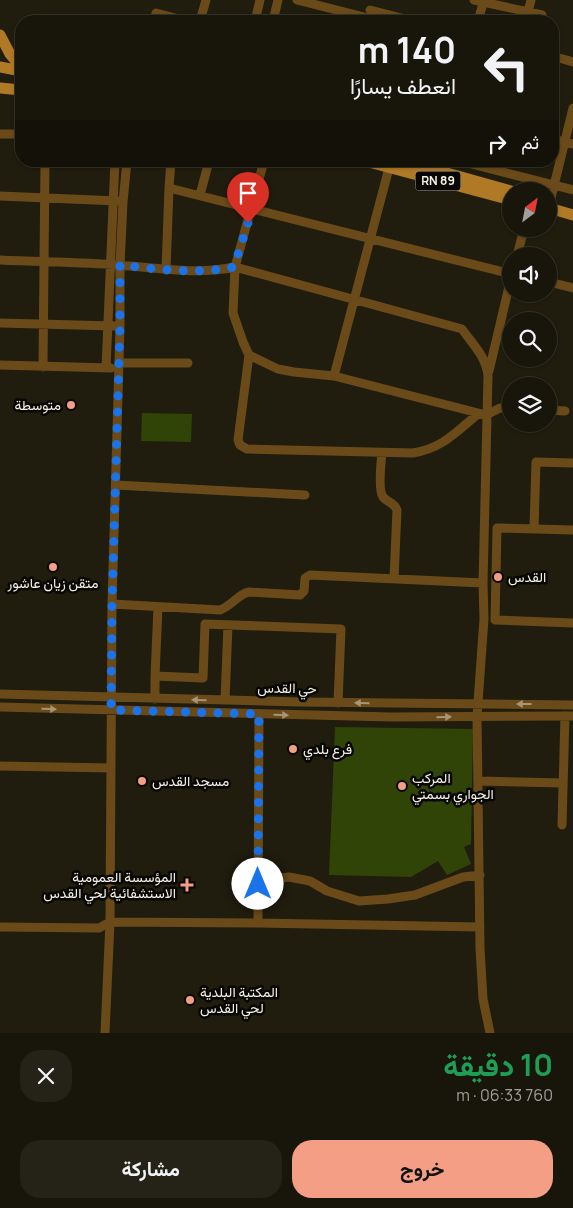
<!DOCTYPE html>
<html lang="ar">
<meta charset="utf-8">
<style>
:root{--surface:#18160a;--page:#252318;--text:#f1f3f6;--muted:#9f9f9c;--line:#36352b;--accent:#f49e86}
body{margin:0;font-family:Manrope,Vazirmatn,sans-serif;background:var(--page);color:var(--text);direction:rtl;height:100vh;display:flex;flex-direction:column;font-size:19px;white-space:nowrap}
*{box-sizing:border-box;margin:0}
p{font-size:16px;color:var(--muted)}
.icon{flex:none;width:28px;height:28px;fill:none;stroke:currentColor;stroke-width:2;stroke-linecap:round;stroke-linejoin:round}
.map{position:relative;height:1033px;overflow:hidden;direction:ltr}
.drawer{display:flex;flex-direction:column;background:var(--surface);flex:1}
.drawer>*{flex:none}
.top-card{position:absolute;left:15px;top:15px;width:544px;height:152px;border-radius:20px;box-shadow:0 1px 4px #0004,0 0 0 1px var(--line);direction:rtl;background:#18160a;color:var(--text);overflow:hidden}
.needle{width:32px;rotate:32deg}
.tools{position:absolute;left:502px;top:182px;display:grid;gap:10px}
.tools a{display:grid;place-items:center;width:55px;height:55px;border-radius:50%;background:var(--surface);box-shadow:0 1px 4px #0004,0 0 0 1px var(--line);font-size:25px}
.pin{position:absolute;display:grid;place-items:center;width:42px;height:42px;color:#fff;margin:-51px -21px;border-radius:50% 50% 50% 0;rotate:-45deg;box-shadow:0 0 5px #0007}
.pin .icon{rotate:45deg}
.me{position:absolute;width:55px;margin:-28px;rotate:0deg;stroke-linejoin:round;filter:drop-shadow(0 0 4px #0008)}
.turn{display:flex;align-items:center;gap:18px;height:105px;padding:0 20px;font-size:22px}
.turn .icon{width:65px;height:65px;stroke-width:2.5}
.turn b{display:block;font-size:35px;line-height:42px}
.then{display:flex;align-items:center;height:48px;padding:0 20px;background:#0003;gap:10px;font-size:19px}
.round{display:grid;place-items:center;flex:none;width:52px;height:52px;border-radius:20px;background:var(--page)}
.summary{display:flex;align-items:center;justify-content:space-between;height:85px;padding:0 20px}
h1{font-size:30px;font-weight:700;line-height:38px;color:#1e9e55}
.cta{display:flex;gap:10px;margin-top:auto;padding:10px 20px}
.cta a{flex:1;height:58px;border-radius:20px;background:var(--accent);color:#111;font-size:20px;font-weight:700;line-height:58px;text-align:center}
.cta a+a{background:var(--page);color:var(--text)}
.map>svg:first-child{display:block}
.garden{fill:#314408}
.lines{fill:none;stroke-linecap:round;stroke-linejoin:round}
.minor{stroke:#6b4a19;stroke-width:9}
.major{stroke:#b07925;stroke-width:11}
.oneway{fill:#a89576}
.route{stroke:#1a73e8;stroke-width:9;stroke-dasharray:0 16.2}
.poi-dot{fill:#f49e86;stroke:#080703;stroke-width:2}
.labels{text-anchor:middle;stroke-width:5;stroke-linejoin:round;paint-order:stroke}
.shield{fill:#080703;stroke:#acaba3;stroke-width:1}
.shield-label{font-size:12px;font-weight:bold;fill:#f3f1e7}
.poi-label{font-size:14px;fill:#f3f1e7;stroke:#080703;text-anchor:start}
.street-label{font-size:14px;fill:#f3f1e7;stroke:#080703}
</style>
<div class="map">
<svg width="573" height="1033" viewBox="0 0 573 1033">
<rect width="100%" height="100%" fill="#201d0e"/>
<!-- garden -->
<path class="garden" d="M142 413 192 414 191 442 141 441Z
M335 727 473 729 471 844 464 847 471 864 447 875 438 861 411 877 329 875Z"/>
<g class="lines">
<!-- minor -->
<path class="minor" d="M297 0 368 18
M474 0 542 15
M370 10 413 21
M528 12 531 0
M154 21 156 13 187 21
M200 21 206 0
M255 21 260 0
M273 21 278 0
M478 21 484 0
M552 56 573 62
M0 134H21
M552 139 573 144
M171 161 169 188 511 274
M264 161 235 267 233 313 243 342 249 355 278 369 294 372 334 376 486 415 500 408H511
M460 161 573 190
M200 195 209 161
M0 196 118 201
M549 206 573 108
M517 256 524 229
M0 260C40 262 80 262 119 265 158 268 197 275 235 267L462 329C473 345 486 356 488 376L483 583 484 619 477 716 480 949 483 999 490 1033
M166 270 169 188
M549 282 573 288
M0 323 115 326
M249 355 238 440 240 445 247 449 413 453C443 448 456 432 478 414
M119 363H188
M0 365 111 368
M43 367 45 161
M106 368 115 161
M489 371 511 278
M334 376 389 168
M549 410 565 411
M382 453C381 462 378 490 383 497 388 503 394 502 397 510L394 579
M116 485 305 495
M534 529 536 462 573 463
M573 530 497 528 495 620 573 623
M112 604 220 610C233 605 238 594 249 592L300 595 304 591 305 578 310 575 483 583
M155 676 158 607
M0 694 299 702 573 705
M155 699V676L203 678 205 624 341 629 338 703
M225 700 228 625
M0 707 391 717 573 716
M0 766 111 768
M479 781 563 783
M562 825 565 716
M258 885 269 880 289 877 310 881 327 891 359 901 388 899 415 895 463 877 480 875
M258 923 480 927
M0 927 99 928 110 922 258 923 259 714
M105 1033 110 922 112 604 120 326V265L123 202 127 161"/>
<!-- major -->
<path class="major" d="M0 35 10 54 21 67
M0 67 21 71
M0 88 21 90
M365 161 511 200
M404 161 511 191
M549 208 573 215"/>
</g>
<!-- one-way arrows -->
<defs><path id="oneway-solid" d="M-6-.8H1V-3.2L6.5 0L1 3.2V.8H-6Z" transform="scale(1.25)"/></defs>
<g class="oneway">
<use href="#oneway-solid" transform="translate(199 700) rotate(-179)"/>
<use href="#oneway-solid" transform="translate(362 703) rotate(-179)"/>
<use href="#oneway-solid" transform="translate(524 704) rotate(-180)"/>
<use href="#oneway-solid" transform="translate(49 709) rotate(1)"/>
<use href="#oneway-solid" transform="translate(281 715) rotate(1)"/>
<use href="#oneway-solid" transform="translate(444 717) rotate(-1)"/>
</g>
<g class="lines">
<!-- route -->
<path class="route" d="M248 223 234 267C197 275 157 269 120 265V326L112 604 111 710 259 714 258 884"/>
</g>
<!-- markers -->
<g class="poi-dot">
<circle cx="71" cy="405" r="5"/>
<circle cx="53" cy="567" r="5"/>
<circle cx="498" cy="577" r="5"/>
<circle cx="293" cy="749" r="5"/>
<circle cx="142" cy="781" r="5"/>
<circle cx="402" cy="786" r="5"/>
<path d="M184.5 877.5h5v5h5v5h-5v5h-5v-5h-5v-5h5z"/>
<circle cx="190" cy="1000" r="5"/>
</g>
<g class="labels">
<!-- shield labels -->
<rect class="shield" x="415.5" y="171.5" width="45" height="19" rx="4"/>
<g class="shield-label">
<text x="438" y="185">RN 89</text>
</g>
<!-- poi labels -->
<g class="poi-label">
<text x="61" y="410" text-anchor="end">متوسطة</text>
<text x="508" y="582">القدس</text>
<text x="53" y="588" text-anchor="middle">متقن زيان عاشور</text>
<text x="303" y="754">فرع بلدي</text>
<text x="412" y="783">المركب<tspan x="412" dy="16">الجواري بسمتي</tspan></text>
<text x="152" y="786">مسجد القدس</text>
<text x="176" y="882" text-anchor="end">المؤسسة العمومية<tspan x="176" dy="16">الاستشفائية لحي القدس</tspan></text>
<text x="200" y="997">المكتبة البلدية<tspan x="200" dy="16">لحي القدس</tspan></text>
</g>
<!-- street labels -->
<g class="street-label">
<text transform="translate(287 688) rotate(1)" y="5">حي القدس</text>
</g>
</g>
</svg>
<div class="tools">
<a><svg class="needle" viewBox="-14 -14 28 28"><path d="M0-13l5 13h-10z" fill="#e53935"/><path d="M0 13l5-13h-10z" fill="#9f9f9c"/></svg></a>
<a><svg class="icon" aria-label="sound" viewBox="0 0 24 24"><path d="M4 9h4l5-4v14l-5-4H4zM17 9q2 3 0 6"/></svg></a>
<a><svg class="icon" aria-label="search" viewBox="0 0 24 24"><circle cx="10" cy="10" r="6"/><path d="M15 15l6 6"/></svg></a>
<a><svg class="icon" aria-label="layers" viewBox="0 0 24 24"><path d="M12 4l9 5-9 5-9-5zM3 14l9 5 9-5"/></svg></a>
</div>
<div class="pin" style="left:248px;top:223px;background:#d93025"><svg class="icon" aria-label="arrive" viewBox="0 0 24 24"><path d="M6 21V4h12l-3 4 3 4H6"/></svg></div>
<svg class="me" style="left:258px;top:884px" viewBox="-20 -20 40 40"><circle r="19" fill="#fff"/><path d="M0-13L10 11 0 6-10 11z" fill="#1a73e8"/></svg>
<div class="top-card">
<div class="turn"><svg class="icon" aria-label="left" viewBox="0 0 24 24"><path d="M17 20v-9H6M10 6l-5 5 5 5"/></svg><div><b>140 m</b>انعطف يسارًا</div></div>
<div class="then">ثم<svg class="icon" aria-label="right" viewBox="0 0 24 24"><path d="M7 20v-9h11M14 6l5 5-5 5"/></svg></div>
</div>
</div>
<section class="drawer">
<div class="summary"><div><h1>10 دقيقة</h1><p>760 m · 06:33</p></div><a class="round"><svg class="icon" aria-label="close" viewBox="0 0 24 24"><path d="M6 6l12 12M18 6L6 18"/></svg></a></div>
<div class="cta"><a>خروج</a><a>مشاركة</a></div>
</section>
